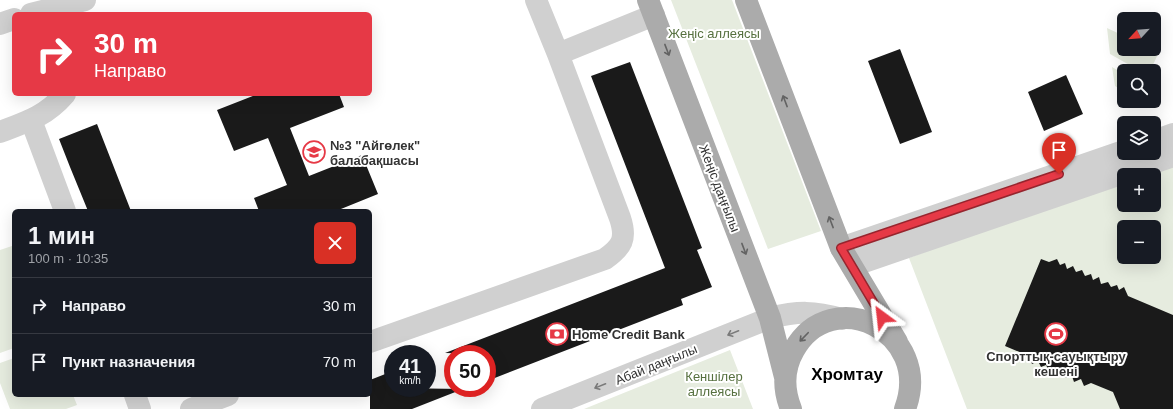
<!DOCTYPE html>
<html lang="ru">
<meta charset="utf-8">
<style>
:root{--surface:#171b24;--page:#20242c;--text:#f1f3f6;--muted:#9ea1a6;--line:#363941}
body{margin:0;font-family:Helvetica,sans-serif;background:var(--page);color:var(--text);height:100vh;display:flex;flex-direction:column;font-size:15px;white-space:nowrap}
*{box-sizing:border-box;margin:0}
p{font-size:13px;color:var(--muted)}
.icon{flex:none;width:22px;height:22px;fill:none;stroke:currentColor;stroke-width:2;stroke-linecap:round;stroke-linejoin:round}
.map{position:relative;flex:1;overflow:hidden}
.panel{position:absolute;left:12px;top:209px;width:360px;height:188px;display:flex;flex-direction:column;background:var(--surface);border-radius:6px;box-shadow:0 4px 16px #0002}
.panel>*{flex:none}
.guide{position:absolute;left:12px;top:12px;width:360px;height:84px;border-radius:6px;box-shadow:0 4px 16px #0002;background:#e63946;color:#fff;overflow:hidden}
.needle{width:26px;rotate:244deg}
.buttons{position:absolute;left:1117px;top:12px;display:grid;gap:8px}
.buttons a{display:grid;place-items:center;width:44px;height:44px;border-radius:6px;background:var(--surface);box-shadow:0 4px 16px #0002;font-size:20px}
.speed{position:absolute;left:384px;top:345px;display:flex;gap:8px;font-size:20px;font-weight:700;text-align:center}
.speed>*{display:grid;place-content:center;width:52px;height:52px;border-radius:50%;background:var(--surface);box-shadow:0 4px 16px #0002;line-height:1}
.speed small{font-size:10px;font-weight:400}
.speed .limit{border:6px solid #d22;background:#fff;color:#111}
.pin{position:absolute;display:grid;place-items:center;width:34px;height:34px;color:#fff;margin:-41px -17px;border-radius:50% 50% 50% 0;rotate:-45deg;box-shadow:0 0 4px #0007}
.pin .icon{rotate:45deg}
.me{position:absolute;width:44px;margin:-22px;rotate:330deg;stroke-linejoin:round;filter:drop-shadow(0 0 3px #0008)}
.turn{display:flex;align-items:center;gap:14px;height:84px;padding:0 16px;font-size:18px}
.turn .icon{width:52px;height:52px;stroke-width:2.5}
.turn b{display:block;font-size:28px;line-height:34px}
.round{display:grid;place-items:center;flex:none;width:42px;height:42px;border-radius:6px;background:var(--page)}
.summary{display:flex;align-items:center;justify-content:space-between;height:68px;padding:0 16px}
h1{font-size:24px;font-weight:800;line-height:30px}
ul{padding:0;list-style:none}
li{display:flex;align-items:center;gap:12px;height:56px;padding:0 16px;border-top:1px solid var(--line)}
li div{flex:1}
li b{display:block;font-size:15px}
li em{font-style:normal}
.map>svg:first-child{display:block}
.green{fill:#e6ecdf;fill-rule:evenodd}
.building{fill:#1a1a1a}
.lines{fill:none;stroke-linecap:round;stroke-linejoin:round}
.minor{stroke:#d0d0d0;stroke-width:22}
.major{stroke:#ababab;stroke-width:22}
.oneway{stroke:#636363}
.oneway2{stroke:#7a7a7a}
.route-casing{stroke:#96252e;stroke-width:10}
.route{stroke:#e63946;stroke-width:7}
.labels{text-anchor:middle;stroke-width:4;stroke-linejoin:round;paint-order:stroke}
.park-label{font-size:13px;fill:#56703f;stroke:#fff}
.poi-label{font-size:13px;font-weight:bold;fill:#333;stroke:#fff;text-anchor:start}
.street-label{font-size:13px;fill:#333;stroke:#fff}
.district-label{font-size:17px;font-weight:bold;fill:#000;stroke:#fff}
</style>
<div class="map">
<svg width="1173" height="409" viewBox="0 0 1173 409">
<rect width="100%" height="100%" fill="#fff"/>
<!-- green -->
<path class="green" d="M671 0H732L821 231 768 249Z
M1107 28 1124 36V49H1153L1159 52 1150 71H1140L1110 54Z
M1112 67 1124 74V92L1115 86Z
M1173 157V409H967L909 258 1124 176V205H1154V175H1126ZM1124 227H1154V257H1124Z
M12 246 14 253V348L0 353V250Z
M730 350 753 409H584Z
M14 358V395H73L77 405 66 409H10L0 383V363Z"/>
<!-- building -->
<path class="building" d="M900 49 932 132 900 144 868 61Z
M630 62 702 248 697 250 712 287 681 299 683 305 487 381V354L445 353 665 268 591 76Z
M1066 75 1083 114 1044 131 1028 92Z
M258 94H339L344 107 290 128 309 176 362 155 378 194 336 211H259L254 198 287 185 268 138 234 151 217 110Z
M97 124 131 211H88L70 167 59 139Z
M1041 259 1049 262 1057 259 1060 265 1065 263 1067 269 1073 266 1076 272 1082 270 1085 276 1091 274 1093 280 1099 277 1101 284 1108 282 1111 287 1117 285 1119 290 1124 287 1128 296 1173 315V409H1120L1113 392 1091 383 1084 386 1081 379 1074 382 1072 376 1066 378 1063 372 1057 374 1055 368 1049 371 1046 365 1041 367 1038 361 1032 364 1029 356 1005 346Z
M393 371V388L463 389 412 409H370V380Z"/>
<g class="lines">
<!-- minor -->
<path class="minor" d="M31 14 85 0
M0 24 14 19
M558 54 654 15
M31 120 65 211
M0 132C27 122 46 116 65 94
M1154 141 1173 134
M841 248 1124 151
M852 266 1173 156
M370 342 605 259C622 247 627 239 620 218L558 54 536 0
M135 395 140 409
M191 409 228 395
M542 409 770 318C798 311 814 311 842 319"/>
<!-- major -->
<path class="major" d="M648 0 770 318 785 377
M746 0 841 248 897 342
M791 409C783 389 783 369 794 350 831 283 934 331 905 409"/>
</g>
<!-- one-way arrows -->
<defs><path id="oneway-shaft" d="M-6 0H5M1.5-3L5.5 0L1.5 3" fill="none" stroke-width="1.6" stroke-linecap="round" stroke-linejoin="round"/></defs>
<g class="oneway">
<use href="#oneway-shaft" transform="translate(667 50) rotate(69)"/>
<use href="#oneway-shaft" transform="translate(785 101) rotate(-111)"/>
<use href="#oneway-shaft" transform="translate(831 222) rotate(-111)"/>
<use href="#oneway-shaft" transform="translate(744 249) rotate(69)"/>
<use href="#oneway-shaft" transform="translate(804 337) rotate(134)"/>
</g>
<g class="oneway2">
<use href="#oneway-shaft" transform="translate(733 333) rotate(158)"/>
<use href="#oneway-shaft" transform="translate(600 386) rotate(158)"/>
</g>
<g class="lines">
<!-- route casing -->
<g class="route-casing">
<path id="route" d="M882 317 841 248 1059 174"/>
</g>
<!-- route -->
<use href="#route" class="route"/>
</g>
<!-- icons -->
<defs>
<g id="school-ring" transform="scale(1.15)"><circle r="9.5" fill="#fff" stroke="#e63946" stroke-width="1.5"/><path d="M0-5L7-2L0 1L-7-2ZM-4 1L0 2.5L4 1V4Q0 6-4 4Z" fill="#e63946"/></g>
<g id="bank-ring" transform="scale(1.15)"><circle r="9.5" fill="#fff" stroke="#e63946" stroke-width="1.5"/><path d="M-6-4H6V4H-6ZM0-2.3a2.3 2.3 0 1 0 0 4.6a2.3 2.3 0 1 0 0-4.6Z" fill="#e63946"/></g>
<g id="stadium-ring" transform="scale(1.15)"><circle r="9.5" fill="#fff" stroke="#e63946" stroke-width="1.5"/><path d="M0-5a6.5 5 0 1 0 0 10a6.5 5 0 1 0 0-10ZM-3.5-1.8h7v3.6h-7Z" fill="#e63946"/></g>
</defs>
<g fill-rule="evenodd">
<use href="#school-ring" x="314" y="152"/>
<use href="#bank-ring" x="557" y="334"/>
<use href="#stadium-ring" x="1056" y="334"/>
</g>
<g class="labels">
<!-- park labels -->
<g class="park-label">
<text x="714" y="38">Жеңіс аллеясы</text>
<text x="714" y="381">Кеншілер<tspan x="714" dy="15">аллеясы</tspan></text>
</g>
<!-- poi labels -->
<g class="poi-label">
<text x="330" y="150">№3 "Айгөлек"<tspan x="330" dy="15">балабақшасы</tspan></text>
<text x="572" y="339">Home Credit Bank</text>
<text x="1056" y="361" text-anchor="middle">Спорттық-сауықтыру<tspan x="1056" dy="15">кешені</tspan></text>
</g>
<!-- street labels -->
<g class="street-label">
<text transform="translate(720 188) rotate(69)" y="5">Жеңіс даңғылы</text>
<text transform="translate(656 364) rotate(-22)" y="5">Абай даңғылы</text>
</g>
<!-- district labels -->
<g class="district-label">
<text x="847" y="380">Хромтау</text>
</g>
</g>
</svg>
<div class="buttons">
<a><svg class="needle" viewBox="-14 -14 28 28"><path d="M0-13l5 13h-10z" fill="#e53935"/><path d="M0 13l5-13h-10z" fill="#9ea1a6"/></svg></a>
<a><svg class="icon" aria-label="search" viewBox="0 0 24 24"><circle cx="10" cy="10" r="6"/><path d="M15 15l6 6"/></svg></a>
<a><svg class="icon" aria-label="layers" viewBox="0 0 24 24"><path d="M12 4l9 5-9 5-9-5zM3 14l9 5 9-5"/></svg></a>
<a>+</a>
<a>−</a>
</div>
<div class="speed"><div>41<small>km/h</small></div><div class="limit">50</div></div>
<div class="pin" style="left:1059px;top:174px;background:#d93025"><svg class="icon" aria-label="arrive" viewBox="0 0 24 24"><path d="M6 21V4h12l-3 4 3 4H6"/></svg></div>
<svg class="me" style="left:882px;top:317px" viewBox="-20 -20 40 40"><path d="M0-17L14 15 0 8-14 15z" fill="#e63946" stroke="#fff" stroke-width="4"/></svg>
<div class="guide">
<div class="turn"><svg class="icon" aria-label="right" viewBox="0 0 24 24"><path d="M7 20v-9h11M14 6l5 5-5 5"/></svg><div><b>30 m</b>Направо</div></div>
</div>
<section class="panel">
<div class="summary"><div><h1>1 мин</h1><p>100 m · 10:35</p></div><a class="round" style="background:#d93025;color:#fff"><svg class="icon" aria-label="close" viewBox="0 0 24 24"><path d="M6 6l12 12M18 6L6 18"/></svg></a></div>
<ul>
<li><svg class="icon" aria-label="right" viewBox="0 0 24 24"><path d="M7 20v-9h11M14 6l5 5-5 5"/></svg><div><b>Направо</b></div><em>30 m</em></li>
<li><svg class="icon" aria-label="arrive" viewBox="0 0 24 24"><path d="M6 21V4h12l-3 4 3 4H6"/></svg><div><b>Пункт назначения</b></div><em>70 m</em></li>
</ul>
</section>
</div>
